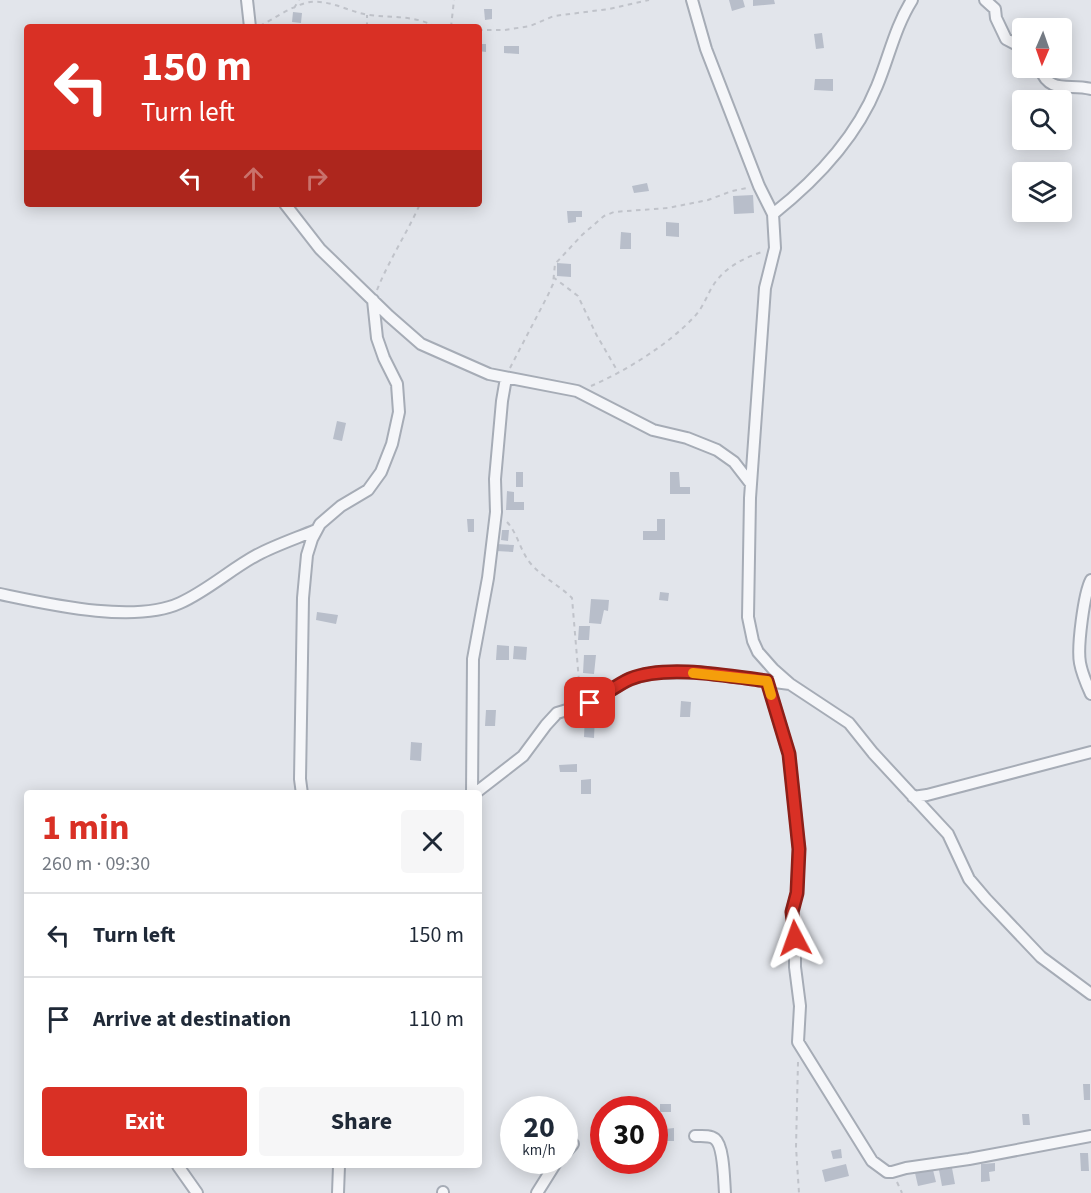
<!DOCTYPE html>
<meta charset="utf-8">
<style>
:root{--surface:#fff;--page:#f6f6f7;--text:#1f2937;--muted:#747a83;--line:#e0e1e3;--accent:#d93025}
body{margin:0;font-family:"Source Sans 3",sans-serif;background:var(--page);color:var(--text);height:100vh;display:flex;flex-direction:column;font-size:22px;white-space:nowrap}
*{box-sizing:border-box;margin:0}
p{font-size:20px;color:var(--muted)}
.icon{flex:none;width:33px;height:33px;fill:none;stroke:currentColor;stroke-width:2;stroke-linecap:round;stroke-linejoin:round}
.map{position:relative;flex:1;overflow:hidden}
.sheet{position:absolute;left:24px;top:790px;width:458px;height:378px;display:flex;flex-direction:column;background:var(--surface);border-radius:6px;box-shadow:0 3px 15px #0003}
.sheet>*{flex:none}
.hud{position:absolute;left:24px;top:24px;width:458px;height:183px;border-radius:6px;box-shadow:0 3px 15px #0003;background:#d93025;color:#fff;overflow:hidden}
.needle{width:39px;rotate:182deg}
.controls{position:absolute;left:1012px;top:18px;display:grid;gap:12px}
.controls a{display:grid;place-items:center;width:60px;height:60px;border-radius:6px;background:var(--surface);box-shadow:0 3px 15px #0003;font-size:30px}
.speed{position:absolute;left:500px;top:1096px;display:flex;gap:12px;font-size:30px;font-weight:700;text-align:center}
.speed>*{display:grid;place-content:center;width:78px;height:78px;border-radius:50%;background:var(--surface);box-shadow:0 3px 15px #0003;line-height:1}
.speed small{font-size:15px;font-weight:400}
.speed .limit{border:9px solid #d22;background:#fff;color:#111}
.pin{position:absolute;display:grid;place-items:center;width:51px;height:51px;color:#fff;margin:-26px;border-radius:12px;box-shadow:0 3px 9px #0006}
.me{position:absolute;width:66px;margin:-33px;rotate:356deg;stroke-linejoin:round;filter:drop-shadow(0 0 4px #0008)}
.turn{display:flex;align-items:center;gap:21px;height:126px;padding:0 18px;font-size:27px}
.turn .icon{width:78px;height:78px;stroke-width:2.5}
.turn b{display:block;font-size:42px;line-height:51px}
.lanes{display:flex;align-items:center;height:57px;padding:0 18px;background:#0003;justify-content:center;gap:30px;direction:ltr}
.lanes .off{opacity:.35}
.round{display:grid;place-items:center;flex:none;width:63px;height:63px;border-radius:6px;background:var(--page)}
.head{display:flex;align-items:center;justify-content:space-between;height:102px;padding:0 18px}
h1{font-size:36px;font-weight:700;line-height:45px;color:var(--accent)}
.cta{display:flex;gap:12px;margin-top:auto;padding:12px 18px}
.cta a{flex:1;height:69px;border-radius:6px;background:var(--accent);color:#fff;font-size:24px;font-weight:700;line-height:69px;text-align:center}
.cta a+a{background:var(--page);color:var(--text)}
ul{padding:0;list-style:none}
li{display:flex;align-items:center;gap:18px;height:84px;padding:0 18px;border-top:2px solid var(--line)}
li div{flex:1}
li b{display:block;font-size:22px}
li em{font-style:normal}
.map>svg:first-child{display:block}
.building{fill:#b8beca}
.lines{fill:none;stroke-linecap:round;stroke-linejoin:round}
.minor-casing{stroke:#a6acb6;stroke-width:14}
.path{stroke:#c0c3ca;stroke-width:2;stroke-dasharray:4.5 4.5;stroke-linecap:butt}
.minor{stroke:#f5f6f9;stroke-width:10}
.route-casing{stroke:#8d1f18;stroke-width:15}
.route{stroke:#d93025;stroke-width:10}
.slow{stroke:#f59e0b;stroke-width:10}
</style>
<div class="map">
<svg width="1091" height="1193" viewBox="0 0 1091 1193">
<rect width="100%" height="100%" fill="#e2e5eb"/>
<!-- building -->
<path class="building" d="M729 0H743L745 7 732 11Z
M753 0H774L775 4 753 6Z
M484 9H492V19L485 20Z
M293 12 302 13 301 23 292 22Z
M822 33 824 48 816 49 814 34Z
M478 44H486V52L478 51Z
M504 46H519V54L504 53Z
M815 79H833V91L814 90Z
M647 183 649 191 634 193 632 186Z
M753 195 754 213 734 214 733 196Z
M567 211H582V217H576V222L568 223Z
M666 222 679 223V237L666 236Z
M621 232 631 233V249H620Z
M557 263 571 264V277L557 276Z
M337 421 346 423 342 441 333 439Z
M516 472H523V487H516Z
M670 472H679L680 487H690V494H670Z
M507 491 514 492V502H524V510H506Z
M467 519H474V532H468Z
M657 519H665V540H643V531H657Z
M502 530H509L508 541 501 540Z
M496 544 514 545 513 552 496 551Z
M660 592 669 593 668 601 659 600Z
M591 599 609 600 608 611 604 610 601 624 589 623Z
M317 612 338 615 336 624 316 620Z
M579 626H590L589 640H578Z
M497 645 509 646V660H496Z
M514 646 527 647 526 660 513 659Z
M584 655H596L594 674 583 673Z
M681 701 691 702 690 717H680Z
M486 710H496L495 726H485Z
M585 715 595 716 594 738 584 737Z
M411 742 422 743 421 761 410 760Z
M577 764V772H560L559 765Z
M591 779V794H581V780Z
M1083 1084H1090V1100H1084Z
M660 1104H671V1112H660Z
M1022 1114H1029L1030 1125H1023Z
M674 1128V1141H666L665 1129Z
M841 1149 842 1158 833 1159 831 1151Z
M1080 1153H1088L1089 1171H1081Z
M995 1163V1171L989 1172 990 1181 981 1182V1164Z
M846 1164 849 1176 825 1182 822 1170Z
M952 1168 955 1184 942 1186 939 1170Z
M933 1170 936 1182 918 1186 915 1173Z"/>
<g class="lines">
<!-- minor casing -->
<g class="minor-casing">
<path id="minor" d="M247 0 250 27
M692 0 706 49 759 186 773 214 775 248 765 288 750 498 748 617 753 641 758 652 773 669 790 684 849 723 873 753 948 834 969 879 986 899 1041 957 1091 994
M985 0 995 9 996 18 1006 39 1023 48
M1040 68C1049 95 1070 83 1091 89
M285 204 320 249 389 316 421 344 489 374 577 391 653 430 687 438 717 450 734 462 751 484
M773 214C816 180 856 138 877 86 889 57 895 27 912 0
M1091 580C1084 593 1077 647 1080 663 1082 674 1086 683 1091 694
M0 594C48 604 134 624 180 603 207 591 231 569 257 555 276 545 297 538 316 530
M767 681 789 754 799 849 797 893 792 911 795 938V967L800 1006 798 1042 872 1161 887 1172H892L906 1168 969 1159 1091 1136
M302 794 300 779 303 598 307 555 312 539 320 524 341 506 368 490 381 472 392 444 399 412 397 384 384 358 377 338 373 300
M472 794 473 659 488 578 496 512 495 479 502 401 506 378
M474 794 523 756 546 725 557 713 590 703 629 679 652 673 696 672 790 684
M913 797 927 795 1091 752
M695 1136C702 1136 710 1135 715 1139 724 1146 724 1181 725 1193
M564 1154 573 1144
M178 1166 197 1193
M338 1193 339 1166
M443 1193V1192
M537 1193 557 1161"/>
</g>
<!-- path -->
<path class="path" d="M294 8 299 0
M260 26C275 18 293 5 310 2 332 0 349 12 369 15 393 18 415 15 436 27
M367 27V15
M451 27 454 0
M478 30H505L530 26 554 16 609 9 649 0
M553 277 578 296 596 334 618 372
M377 290C389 260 407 233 420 204
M510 368 548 295 553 284 555 264 582 235 604 216 614 212 668 208 708 200 732 191 747 188
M591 386C626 371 669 344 694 317 702 309 706 298 711 289 722 269 741 259 762 252
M507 522C518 534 520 551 531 564 542 577 559 585 572 598L580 693
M798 1062 796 1147 799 1193
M897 1182 902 1193"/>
<!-- minor -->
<use href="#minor" class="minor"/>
</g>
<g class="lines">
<!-- route casing -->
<g class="route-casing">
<path id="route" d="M590 703C603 696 618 684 630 679 666 664 729 676 767 681L789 754 799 849 797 893 792 912 795 938"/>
</g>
<!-- route -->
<use href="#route" class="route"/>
<!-- slow -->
<path class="slow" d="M693 673 767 681 771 695"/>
</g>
</svg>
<div class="controls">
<a><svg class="needle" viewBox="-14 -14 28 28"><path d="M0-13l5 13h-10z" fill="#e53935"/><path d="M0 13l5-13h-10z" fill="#747a83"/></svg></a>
<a><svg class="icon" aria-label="search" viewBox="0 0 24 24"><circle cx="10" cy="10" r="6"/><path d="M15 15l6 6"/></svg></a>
<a><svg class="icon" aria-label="layers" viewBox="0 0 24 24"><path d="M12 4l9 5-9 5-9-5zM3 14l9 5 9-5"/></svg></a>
</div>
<div class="speed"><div>20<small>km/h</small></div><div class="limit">30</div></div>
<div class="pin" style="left:590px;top:703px;background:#d93025"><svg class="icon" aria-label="arrive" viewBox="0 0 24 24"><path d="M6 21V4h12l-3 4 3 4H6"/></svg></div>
<svg class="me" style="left:795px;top:938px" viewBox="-20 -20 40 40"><path d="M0-17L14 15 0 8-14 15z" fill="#d93025" stroke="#fff" stroke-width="4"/></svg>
<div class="hud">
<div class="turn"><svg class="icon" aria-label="left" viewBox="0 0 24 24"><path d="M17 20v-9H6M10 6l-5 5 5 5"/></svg><div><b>150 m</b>Turn left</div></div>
<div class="lanes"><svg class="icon" aria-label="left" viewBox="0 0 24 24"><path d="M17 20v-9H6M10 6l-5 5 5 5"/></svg><svg class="icon off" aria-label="ahead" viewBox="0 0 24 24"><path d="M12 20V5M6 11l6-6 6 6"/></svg><svg class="icon off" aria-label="right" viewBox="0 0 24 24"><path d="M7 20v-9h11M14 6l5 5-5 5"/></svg></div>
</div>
<section class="sheet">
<div class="head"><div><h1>1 min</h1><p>260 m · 09:30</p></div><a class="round"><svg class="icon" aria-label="close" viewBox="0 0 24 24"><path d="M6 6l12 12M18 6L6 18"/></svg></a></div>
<ul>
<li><svg class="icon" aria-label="left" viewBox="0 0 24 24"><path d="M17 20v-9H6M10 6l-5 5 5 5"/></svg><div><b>Turn left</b></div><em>150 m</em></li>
<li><svg class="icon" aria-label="arrive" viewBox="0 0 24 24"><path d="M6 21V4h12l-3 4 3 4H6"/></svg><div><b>Arrive at destination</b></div><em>110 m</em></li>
</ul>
<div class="cta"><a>Exit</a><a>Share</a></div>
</section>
</div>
